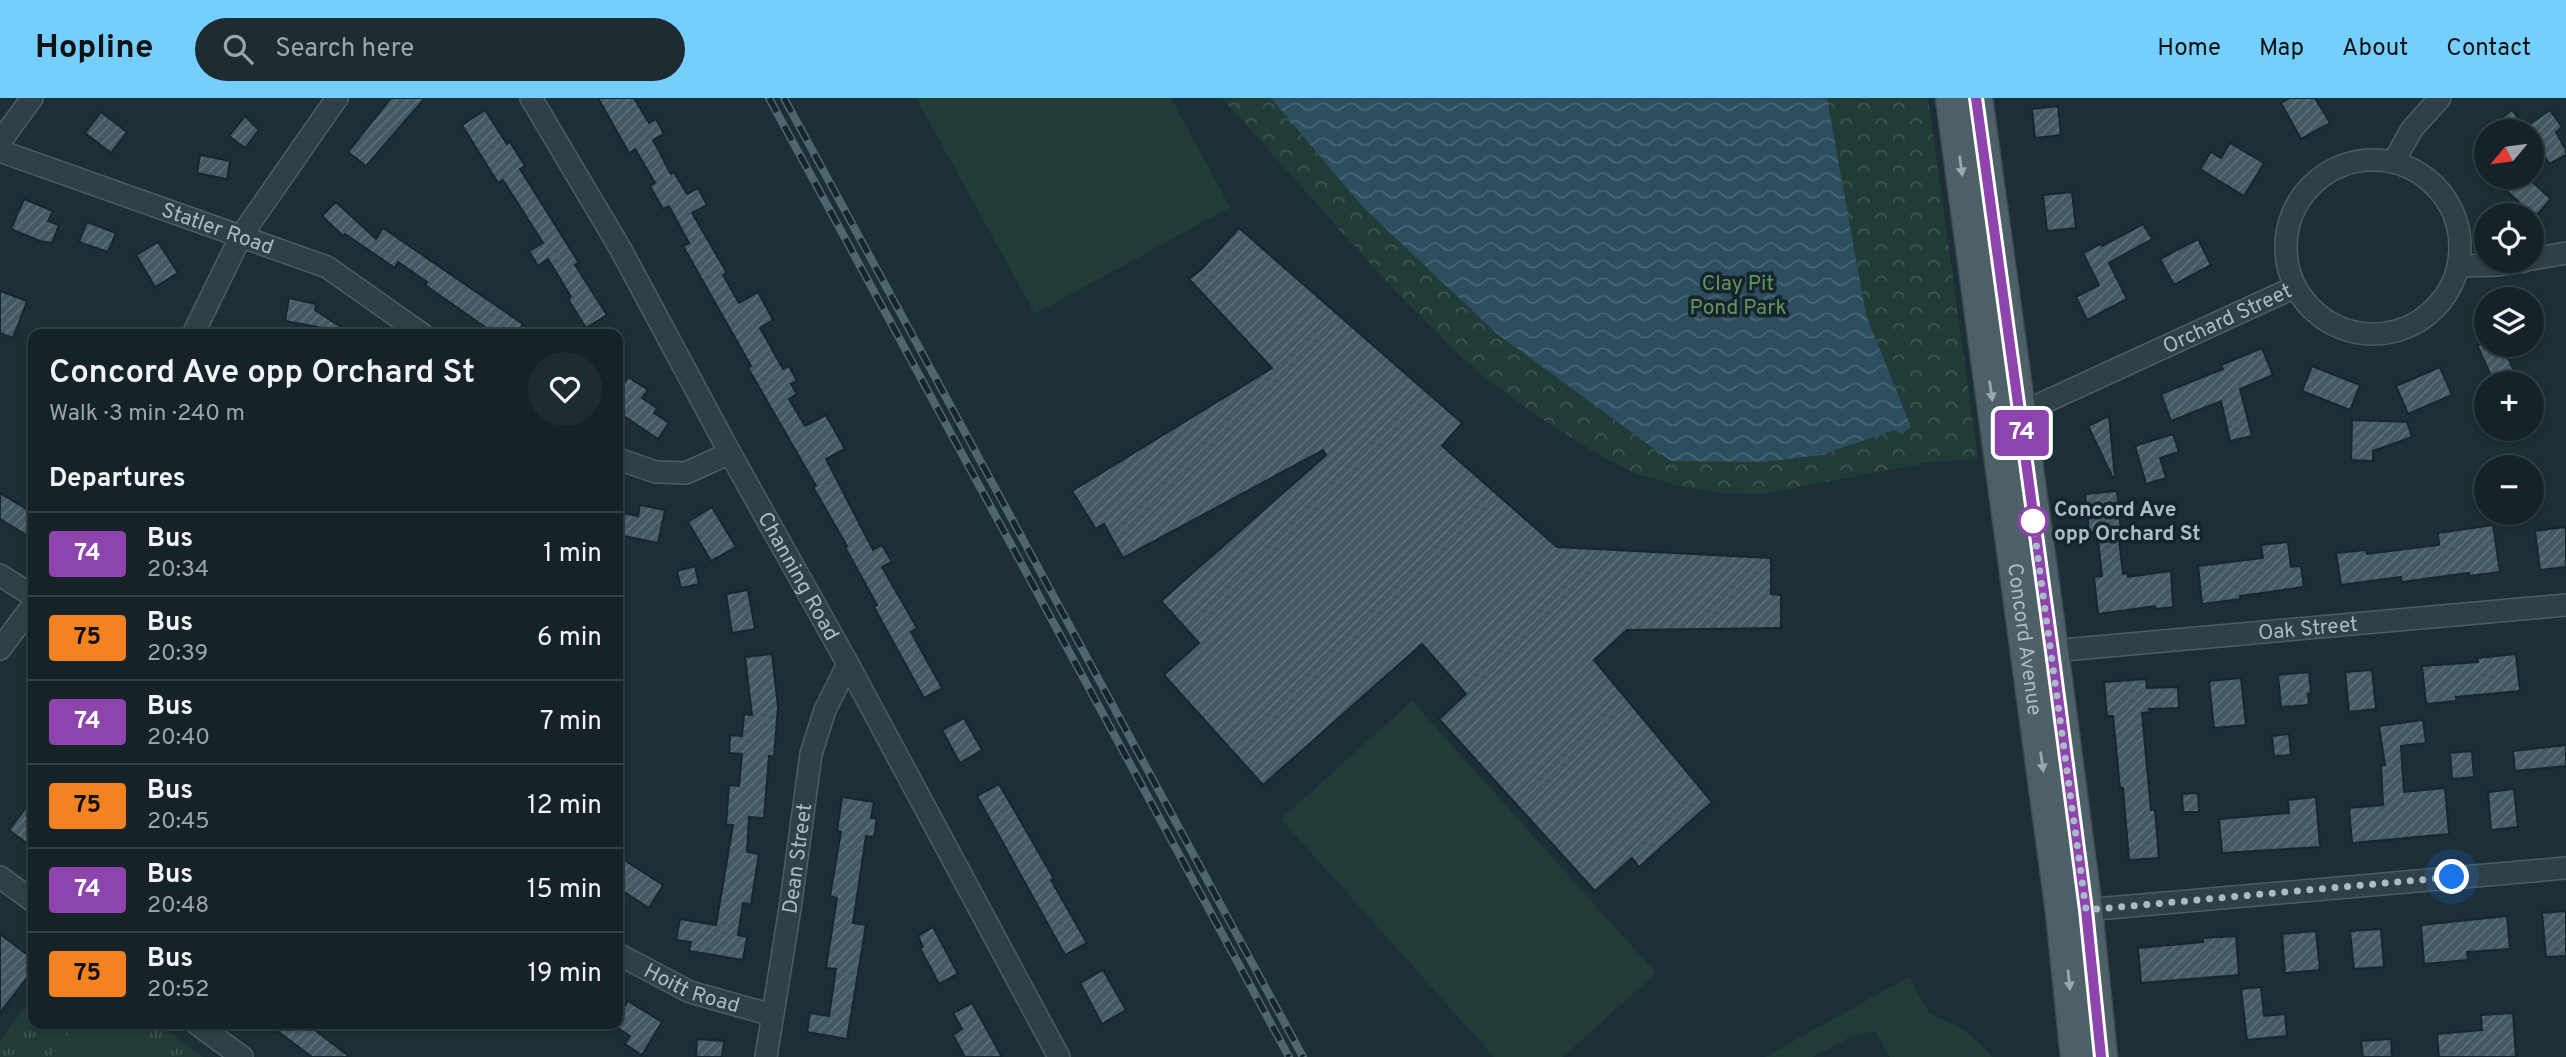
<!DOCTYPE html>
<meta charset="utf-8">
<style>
body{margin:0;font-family:Overpass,sans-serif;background:#1e2b30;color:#f1f3f6;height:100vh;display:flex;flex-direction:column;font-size:26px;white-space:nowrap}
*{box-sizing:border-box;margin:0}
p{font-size:23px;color:#9da4a8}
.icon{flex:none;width:38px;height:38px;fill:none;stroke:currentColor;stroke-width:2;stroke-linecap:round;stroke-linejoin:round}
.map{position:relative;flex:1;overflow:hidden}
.side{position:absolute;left:28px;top:231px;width:595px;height:700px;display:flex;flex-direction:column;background:#152328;border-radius:14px;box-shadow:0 2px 5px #0004,0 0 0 2px #344045}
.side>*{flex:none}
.badge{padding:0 14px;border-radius:5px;font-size:24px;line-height:46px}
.needle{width:46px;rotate:241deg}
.fabs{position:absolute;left:2474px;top:21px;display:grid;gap:14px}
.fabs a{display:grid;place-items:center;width:70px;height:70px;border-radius:50%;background:#152328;box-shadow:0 2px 5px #0004,0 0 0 2px #344045;font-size:35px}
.you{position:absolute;width:35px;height:35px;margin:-18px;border:5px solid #fff;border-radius:50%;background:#1a73e8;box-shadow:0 0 0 10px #1a73e833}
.map>.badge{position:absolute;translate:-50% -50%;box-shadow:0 0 0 4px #fff}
h2{padding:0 21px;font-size:26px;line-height:63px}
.round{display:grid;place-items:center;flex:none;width:74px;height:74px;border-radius:37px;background:#1e2b30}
.overview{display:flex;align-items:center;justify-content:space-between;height:119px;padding:0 21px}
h1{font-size:33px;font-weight:600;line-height:52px}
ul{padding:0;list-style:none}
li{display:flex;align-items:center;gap:21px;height:84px;padding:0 21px;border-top:2px solid #344045}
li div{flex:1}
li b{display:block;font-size:26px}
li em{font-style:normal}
li .badge{min-width:77px;font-weight:700;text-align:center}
header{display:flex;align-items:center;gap:42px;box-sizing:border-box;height:98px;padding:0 35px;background:#74cfff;color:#111}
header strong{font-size:33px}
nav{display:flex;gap:38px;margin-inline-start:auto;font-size:24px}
.search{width:490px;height:63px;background:#1e2b30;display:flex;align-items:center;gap:18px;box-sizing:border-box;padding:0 24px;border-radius:38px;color:#9da4a8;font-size:26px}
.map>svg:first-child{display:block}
.grass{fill:url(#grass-tufts)}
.park{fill:url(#park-crowns)}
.garden{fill:#213b36}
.water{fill:url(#water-waves)}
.building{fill:url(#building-hatch);stroke:#18262d;stroke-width:2}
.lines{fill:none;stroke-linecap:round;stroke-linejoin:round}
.minor-casing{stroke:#4d5d65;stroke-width:24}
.primary-casing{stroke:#3c4b53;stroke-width:35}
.minor{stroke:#304047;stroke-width:21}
.primary{stroke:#4d5f67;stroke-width:32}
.rail-casing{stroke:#51656f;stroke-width:8}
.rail{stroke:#16242b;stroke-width:5;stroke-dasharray:16;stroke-linecap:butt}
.oneway{fill:#97a9b2}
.line-casing{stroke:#fff;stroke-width:16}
.line{stroke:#8e44ad;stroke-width:10}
.walk{stroke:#a9bbc5;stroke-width:7;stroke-dasharray:0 12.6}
.stop-dot{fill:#fff;stroke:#8e44ad;stroke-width:3.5}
.labels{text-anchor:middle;stroke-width:7;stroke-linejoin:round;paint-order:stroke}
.street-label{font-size:21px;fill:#a9bbc5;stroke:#16242b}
.park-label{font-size:21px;fill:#629660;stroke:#16242b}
.stop-label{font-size:21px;font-weight:bold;fill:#a9bbc5;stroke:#16242b;text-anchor:start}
</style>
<header>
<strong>Hopline</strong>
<div class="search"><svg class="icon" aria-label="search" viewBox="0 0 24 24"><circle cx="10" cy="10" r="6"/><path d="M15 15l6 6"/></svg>Search here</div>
<nav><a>Home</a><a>Map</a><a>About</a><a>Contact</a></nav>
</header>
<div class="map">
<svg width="2566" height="959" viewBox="0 0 2566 959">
<defs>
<pattern id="grass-tufts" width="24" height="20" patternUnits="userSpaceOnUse" patternTransform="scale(1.75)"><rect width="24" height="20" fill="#213b36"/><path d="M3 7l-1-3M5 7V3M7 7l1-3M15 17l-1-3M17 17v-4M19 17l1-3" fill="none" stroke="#3e5552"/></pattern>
<pattern id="park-crowns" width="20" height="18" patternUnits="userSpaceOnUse" patternTransform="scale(1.75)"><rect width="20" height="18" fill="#213b36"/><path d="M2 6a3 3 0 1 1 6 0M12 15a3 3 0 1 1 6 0" fill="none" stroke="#3e5552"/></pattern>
<pattern id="water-waves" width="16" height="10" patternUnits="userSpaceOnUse" patternTransform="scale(1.75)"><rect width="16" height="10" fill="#2c4e5e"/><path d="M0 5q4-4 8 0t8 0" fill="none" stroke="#486674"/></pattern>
<pattern id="building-hatch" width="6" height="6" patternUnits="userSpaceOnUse" patternTransform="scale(1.75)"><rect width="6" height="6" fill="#445963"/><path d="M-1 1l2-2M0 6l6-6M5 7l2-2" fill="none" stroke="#5c6f78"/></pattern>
</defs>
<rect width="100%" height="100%" fill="#1c2f36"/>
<!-- grass -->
<polygon class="grass" points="33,898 33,926 158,926 203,959 0,959 0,943"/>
<!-- park -->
<polygon class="park" points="1222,0 1928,0 1978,361 1929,364 1763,396 1721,395 1676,387 1634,375 1594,354 1536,317 1483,278 1456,254 1384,181"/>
<!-- garden -->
<g class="garden">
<polygon points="916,0 1171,0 1230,109 1035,216"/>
<polygon points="1412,603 1656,875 1563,959 1494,959 1281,721"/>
<polygon points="1909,879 1929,915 1966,933 1993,959 1890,959 1875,933 1850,939 1813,959 1765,959"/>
<polygon points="76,926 111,926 155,959 51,959"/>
</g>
<!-- water -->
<polygon class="water" points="1271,0 1827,0 1866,217 1911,329 1902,336 1894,332 1821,357 1764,364 1671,363 1496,235 1362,108"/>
<!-- building -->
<g class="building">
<polygon points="391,0 425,0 366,68 348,54"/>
<polygon points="598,0 634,0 649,25 656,21 664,36 653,42 671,76 674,74 687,96 698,90 707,107 692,115 727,175 723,177 739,205 758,194 773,222 760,230 783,271 789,268 797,283 791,286 797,296 789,301 805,328 826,317 845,351 826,361 873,452 882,447 892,464 882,469 917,530 911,534 942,590 924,600 874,509 877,507 845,449 847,448 813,389 816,388 748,270 751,268 683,148 689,145 669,108 663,111 650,88 655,85 635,51 629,55"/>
<polygon points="2290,0 2315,0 2330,25 2301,41 2281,5"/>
<polygon points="2058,8 2061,37 2035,40 2032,11"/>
<polygon points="485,12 507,46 510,44 525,68 520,71 579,165 575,167 607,217 586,230 568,201 571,199 548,161 538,168 529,153 543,145 503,82 498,85 462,27"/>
<polygon points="2512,12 2528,33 2484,33"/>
<polygon points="2550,12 2562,29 2556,34 2566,52 2566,57 2549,66 2528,27"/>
<polygon points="101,14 127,34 111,55 85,35"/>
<polygon points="245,18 259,32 245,50 229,38"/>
<polygon points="2230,45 2264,65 2244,98 2200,71 2211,54 2221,60"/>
<polygon points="200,57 230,63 227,81 197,75"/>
<polygon points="2520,79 2527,79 2551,101 2535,119 2507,93"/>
<polygon points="2072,94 2076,130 2047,133 2043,97"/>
<polygon points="24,101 53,113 48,123 59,127 52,145 40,143 11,131"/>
<polygon points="336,104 376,141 383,130 523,226 516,236 495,236 425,187 427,184 398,164 395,170 345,136 343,138 322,118"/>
<polygon points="87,124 116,135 108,154 79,144"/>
<polygon points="2143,126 2152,141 2109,165 2127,201 2087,222 2076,199 2099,187 2083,155 2100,146 2102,148"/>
<polygon points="1239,130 1462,325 1442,348 1557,449 1771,460 1771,496 1781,497 1781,530 1627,532 1594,562 1712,704 1639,769 1632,760 1595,793 1439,621 1466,596 1422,546 1263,687 1164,577 1199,545 1161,503 1326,357 1323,352 1123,460 1104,426 1096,431 1072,393 1272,270 1189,181 1203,170"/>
<polygon points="2198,141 2211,167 2174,187 2160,161"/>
<polygon points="158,144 178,175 155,189 136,157"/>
<polygon points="0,193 27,203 13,240 0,235"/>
<polygon points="289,200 316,206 315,212 350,235 285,223"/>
<polygon points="2477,247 2502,247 2514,273 2493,282"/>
<polygon points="2262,250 2273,277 2240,291 2252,338 2230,343 2221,303 2171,323 2161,296 2223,271 2221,267"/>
<polygon points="2312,268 2360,287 2350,312 2302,293"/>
<polygon points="2440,269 2452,297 2408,316 2396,288"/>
<polygon points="628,279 648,292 642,300 657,310 654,315 669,325 658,341 618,314 618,295"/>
<polygon points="2109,318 2115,379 2113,380 2088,328"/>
<polygon points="2352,322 2407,324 2412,339 2373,353 2373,363 2351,362"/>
<polygon points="2173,336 2179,354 2160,360 2166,380 2146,386 2135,348"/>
<polygon points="2117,393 2121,432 2118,432 2123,476 2127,475 2128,479 2171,473 2173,509 2156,511 2155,508 2098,516 2094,479 2102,478 2097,434 2089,435 2085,396"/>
<polygon points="0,395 33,415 33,441 0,421"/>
<polygon points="640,407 665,412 658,445 619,437 623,415 638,418"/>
<polygon points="712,409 736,449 711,463 688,424"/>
<polygon points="2493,427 2500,474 2469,478 2469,475 2401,484 2401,479 2341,487 2336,455 2366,452 2367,456 2439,447 2438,435"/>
<polygon points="2566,429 2566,469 2540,472 2535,433"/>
<polygon points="2288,444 2291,469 2301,468 2304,489 2240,498 2241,501 2202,506 2198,468 2263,460 2261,447"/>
<polygon points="695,468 699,486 681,490 677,473"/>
<polygon points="748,492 755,531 732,535 726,496"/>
<polygon points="772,556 778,609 774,658 769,658 764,720 749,719 747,754 759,756 751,806 743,805 738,837 747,839 743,862 689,853 691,844 676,842 680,821 716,827 733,727 726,727 729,687 739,688 742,656 729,655 730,637 742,638 744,616 752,617 745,559"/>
<polygon points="2516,556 2520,593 2456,599 2456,603 2426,606 2422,568 2478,564 2477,560"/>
<polygon points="2372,572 2376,611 2349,614 2345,574"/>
<polygon points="2309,574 2311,596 2308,596 2309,607 2281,609 2278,577"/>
<polygon points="2241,580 2246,627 2214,630 2209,583"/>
<polygon points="2146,581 2147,590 2178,589 2179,610 2149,611 2150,614 2142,615 2151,712 2155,712 2159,760 2129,762 2123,690 2120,690 2113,618 2107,618 2104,584"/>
<polygon points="964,620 982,652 960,665 942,632"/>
<polygon points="2423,622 2426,645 2401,648 2404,694 2445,690 2449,736 2352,745 2349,710 2383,707 2381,667 2385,667 2379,628"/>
<polygon points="2289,636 2291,657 2274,658 2272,638"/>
<polygon points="2566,647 2566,668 2515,673 2513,653"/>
<polygon points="2472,653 2474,679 2452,681 2450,655"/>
<polygon points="999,686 1054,781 1051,782 1087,845 1065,857 977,698"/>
<polygon points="2514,691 2518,729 2491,732 2488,694"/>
<polygon points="2198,695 2199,714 2183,714 2182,696"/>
<polygon points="842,699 874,704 871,720 877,721 874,739 866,738 853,825 866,827 847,941 807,934 810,915 829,918 836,871 826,870 837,800 830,798 841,734 837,733"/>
<polygon points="2316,699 2320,749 2222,755 2219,721 2289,715 2288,702"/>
<polygon points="33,700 33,750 9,732"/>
<polygon points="618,758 663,787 649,810 618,790"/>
<polygon points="2566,813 2566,858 2546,859 2542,815"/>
<polygon points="2507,818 2510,851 2467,854 2468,862 2424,866 2421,827"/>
<polygon points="933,829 958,876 939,886 920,850 923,849 918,838"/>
<polygon points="2381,831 2384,869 2354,871 2350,833"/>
<polygon points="2316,833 2320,872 2285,875 2282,836"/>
<polygon points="0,836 33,861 33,872 0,915"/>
<polygon points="2236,838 2239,877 2141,885 2138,850 2203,844 2203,840"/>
<polygon points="1103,872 1126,912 1102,926 1080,885"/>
<polygon points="2261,889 2264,918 2285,916 2287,938 2247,942 2241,891"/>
<polygon points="628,903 662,924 642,957 625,946 630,938 613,927 618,926 618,919"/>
<polygon points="972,905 1002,959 965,959 953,937 962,931 953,915"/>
<polygon points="2513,915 2516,959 2439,959 2437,936 2482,932 2481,917"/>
<polygon points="268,926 307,926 350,959 312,959"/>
<polygon points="697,941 724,943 722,959 696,959"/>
<polygon points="2391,941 2392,959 2363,959 2361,943"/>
</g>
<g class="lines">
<defs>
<g id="minor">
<path id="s1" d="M531,0L620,150L730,355L848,566L1059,959"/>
<polyline points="0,44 32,0"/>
<path id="s2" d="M0,53L327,169L422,236"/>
<circle cx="2373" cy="149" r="87"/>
<polyline points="2394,63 2412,31 2440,0"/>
<polyline points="2532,161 2566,155"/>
<polyline points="2459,168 2496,167 2524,163"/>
<polyline points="193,236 241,138 337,0"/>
<path id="s3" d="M2019,316L2295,189"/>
<polyline points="618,361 656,374 686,375 730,355"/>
<polyline points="0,477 33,498"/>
<polyline points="0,551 33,507"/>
<path id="s4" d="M2052,553L2566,507"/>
<polyline points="0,779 33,803"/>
<polyline points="2073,813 2566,770"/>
<path id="s5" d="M618,856L690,894L772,917"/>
<polyline points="197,926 242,959"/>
<path id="s6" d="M766,959L791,804L811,656L825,612L848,566"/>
</g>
<g id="primary">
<path id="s7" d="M1952,0L2062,814L2077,959"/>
<polyline points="1976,0 2052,553 2086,812 2101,959"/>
</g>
</defs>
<!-- minor casing -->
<use href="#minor" class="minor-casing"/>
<!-- primary casing -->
<use href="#primary" class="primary-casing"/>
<!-- minor -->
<use href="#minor" class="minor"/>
<!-- primary -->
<use href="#primary" class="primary"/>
<defs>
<g id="rail">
<polyline points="769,0 1289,959"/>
<polyline points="784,0 1303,959"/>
</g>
</defs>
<!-- rail casing -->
<use href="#rail" class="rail-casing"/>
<!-- rail -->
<use href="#rail" class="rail"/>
</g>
<!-- one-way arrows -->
<defs><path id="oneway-solid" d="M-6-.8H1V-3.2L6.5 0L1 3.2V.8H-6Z" transform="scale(1.75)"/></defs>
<g class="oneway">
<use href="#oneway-solid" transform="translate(1961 68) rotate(82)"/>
<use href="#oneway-solid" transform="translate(1991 293) rotate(82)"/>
<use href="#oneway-solid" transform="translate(2042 664) rotate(82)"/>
<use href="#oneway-solid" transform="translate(2069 882) rotate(84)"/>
</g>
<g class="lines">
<defs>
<polyline id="line" points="1976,0 2052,553 2086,812 2101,959"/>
</defs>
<!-- line casing -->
<use href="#line" class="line-casing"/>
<!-- line -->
<use href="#line" class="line"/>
<!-- walk -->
<polyline class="walk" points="2033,423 2086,812 2452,779"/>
</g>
<!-- markers -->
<circle class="stop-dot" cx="2033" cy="423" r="14"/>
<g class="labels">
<!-- street labels -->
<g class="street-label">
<text dy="7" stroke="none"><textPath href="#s2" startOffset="231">Statler Road</textPath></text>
<text dy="7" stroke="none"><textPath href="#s3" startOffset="229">Orchard Street</textPath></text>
<text dy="7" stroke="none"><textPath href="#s1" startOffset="548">Channing Road</textPath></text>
<text dy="7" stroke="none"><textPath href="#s4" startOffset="257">Oak Street</textPath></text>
<text dy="7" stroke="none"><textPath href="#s7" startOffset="546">Concord Avenue</textPath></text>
<text dy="7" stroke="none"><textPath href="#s6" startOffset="201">Dean Street</textPath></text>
<text dy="7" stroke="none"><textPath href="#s5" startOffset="82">Hoitt Road</textPath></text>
</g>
<!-- park labels -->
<g class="park-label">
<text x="1738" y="192">Clay Pit<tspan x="1738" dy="24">Pond Park</tspan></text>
</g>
<!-- stop labels -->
<g class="stop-label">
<text x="2054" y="418">Concord Ave<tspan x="2054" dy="24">opp Orchard St</tspan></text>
</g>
</g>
</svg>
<div class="fabs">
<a><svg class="needle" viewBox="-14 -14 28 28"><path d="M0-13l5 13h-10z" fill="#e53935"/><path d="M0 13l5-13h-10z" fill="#9da4a8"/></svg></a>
<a><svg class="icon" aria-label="locate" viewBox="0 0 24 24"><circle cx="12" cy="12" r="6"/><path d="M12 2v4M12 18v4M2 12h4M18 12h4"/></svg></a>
<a><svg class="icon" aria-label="layers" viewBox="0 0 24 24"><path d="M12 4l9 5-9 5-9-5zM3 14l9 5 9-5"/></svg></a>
<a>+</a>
<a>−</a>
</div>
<div class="you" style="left:2452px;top:779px"></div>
<b class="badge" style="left:2022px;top:335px;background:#8e44ad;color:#fff">74</b>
<section class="side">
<div class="overview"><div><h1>Concord Ave opp Orchard St</h1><p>Walk · 3 min · 240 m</p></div><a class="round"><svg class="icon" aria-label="heart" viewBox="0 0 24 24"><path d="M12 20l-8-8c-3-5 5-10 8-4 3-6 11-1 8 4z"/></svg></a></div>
<h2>Departures</h2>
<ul>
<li><span class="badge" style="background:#8e44ad;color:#fff">74</span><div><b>Bus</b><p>20:34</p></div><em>1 min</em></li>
<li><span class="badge" style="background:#f58220;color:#111">75</span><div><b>Bus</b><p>20:39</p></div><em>6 min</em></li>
<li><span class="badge" style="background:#8e44ad;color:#fff">74</span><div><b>Bus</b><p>20:40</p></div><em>7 min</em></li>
<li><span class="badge" style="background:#f58220;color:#111">75</span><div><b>Bus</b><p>20:45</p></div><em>12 min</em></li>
<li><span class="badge" style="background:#8e44ad;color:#fff">74</span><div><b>Bus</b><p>20:48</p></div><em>15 min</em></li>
<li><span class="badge" style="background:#f58220;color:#111">75</span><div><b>Bus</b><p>20:52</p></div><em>19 min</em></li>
</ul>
</section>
</div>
